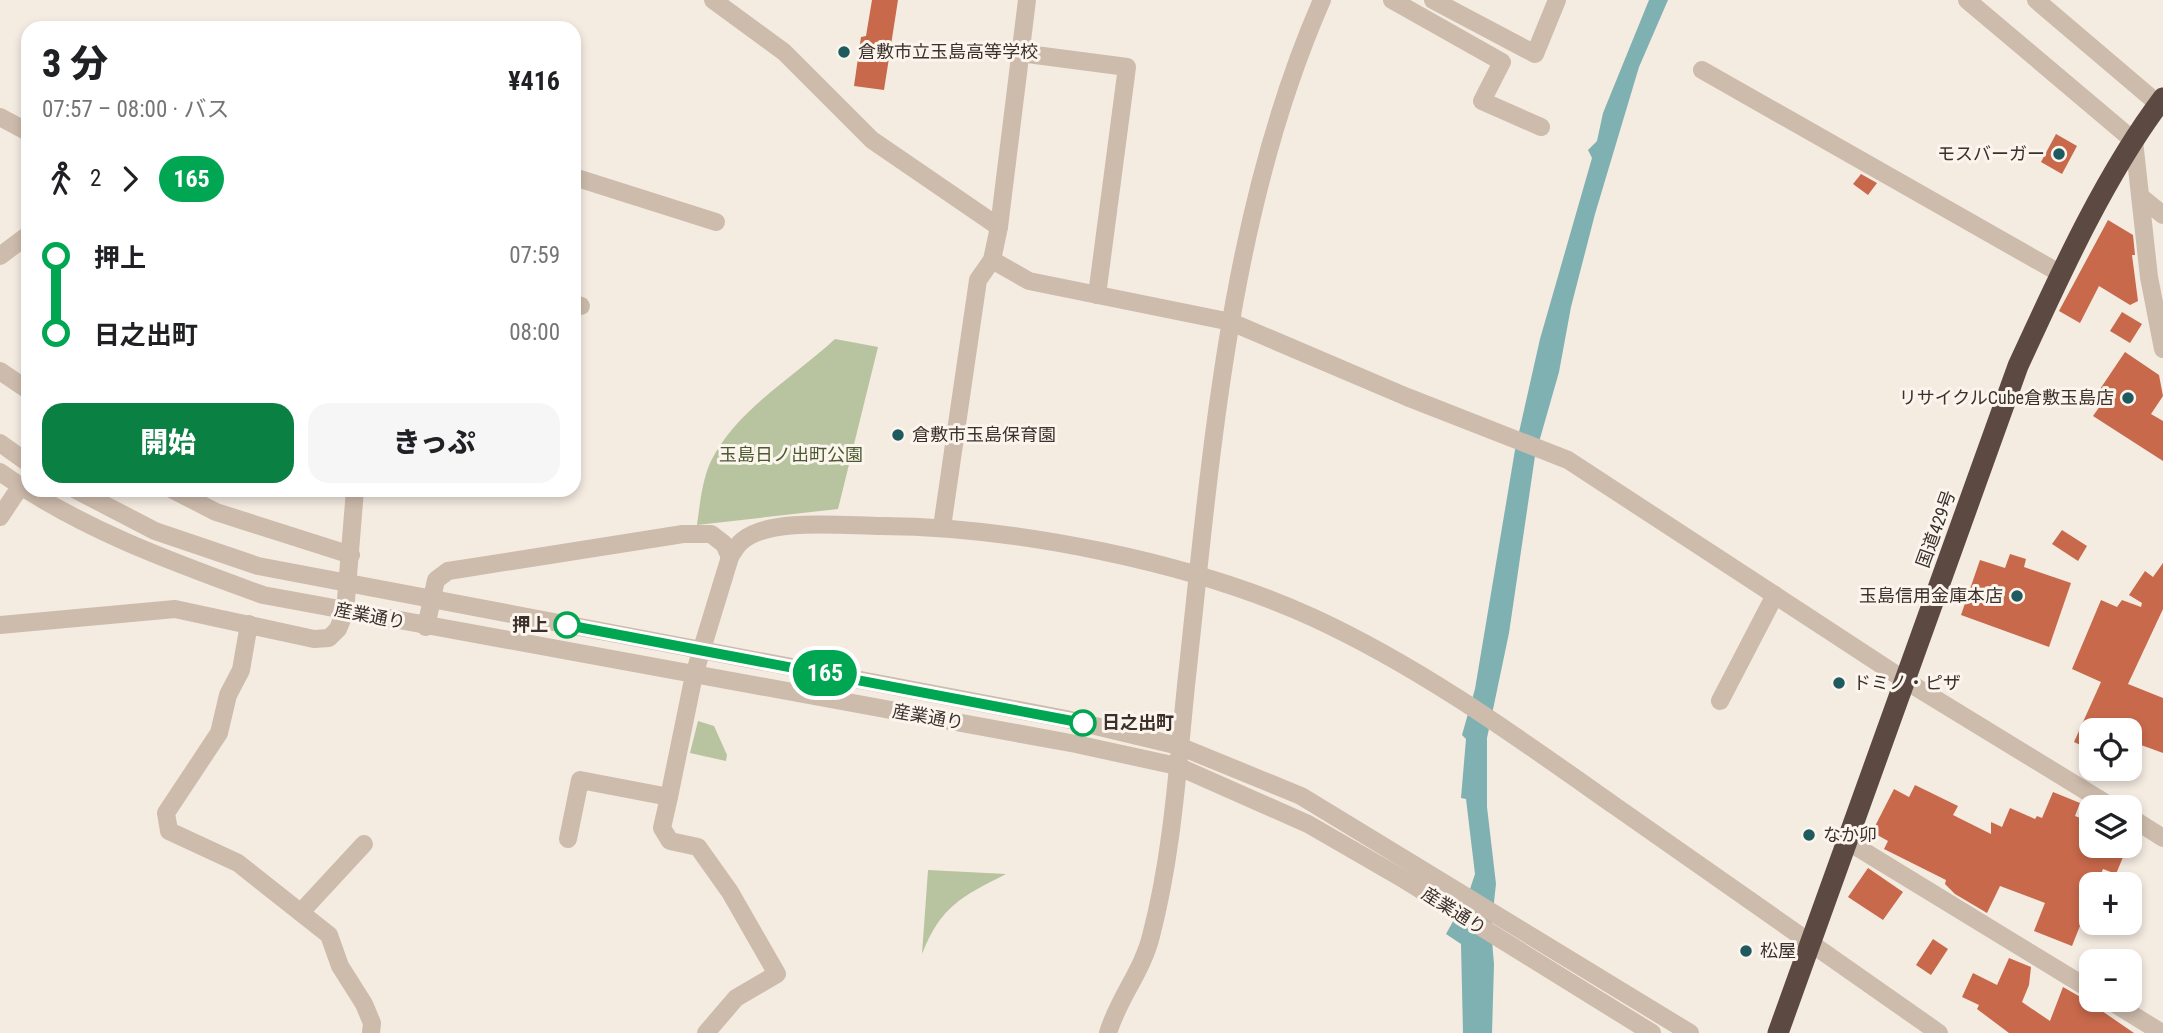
<!DOCTYPE html>
<html lang="ja">
<meta charset="utf-8">
<style>
body{margin:0;font-family:"Roboto Condensed","Noto Sans JP",sans-serif;background:#f6f6f6;color:#202124;height:100vh;display:flex;flex-direction:column;font-size:26px;white-space:nowrap}
*{box-sizing:border-box;margin:0}
p{font-size:23px;color:#757577}
.icon{flex:none;width:38px;height:38px;fill:none;stroke:currentColor;stroke-width:2;stroke-linecap:round;stroke-linejoin:round}
.map{position:relative;flex:1;overflow:hidden}
.sheet{position:absolute;left:21px;top:21px;width:560px;height:476px;display:flex;flex-direction:column;background:#fff;border-radius:21px;box-shadow:0 4px 10px #0003}
.sheet>*{flex:none}
.badge{padding:0 14px;border-radius:23px;font-size:24px;line-height:46px}
.tools{position:absolute;left:2079px;top:718px;display:grid;gap:14px}
.tools a{display:grid;place-items:center;width:63px;height:63px;border-radius:14px;background:#fff;box-shadow:0 4px 10px #0003;font-size:35px}
.map>.badge{position:absolute;translate:-50% -50%;box-shadow:0 0 0 4px #fff}
.legs{display:flex;align-items:center;gap:10px;height:77px;padding:0 21px;font-size:23px}
.legs p{margin-inline-start:auto}
.overview{display:flex;align-items:center;justify-content:space-between;height:119px;padding:0 21px}
h1{font-size:38px;font-weight:800;line-height:52px}
.primary-button{display:flex;gap:14px;margin-top:auto;padding:14px 21px}
.primary-button a{flex:1;height:80px;border-radius:21px;background:#0b8043;color:#fff;font-size:28px;font-weight:800;line-height:80px;text-align:center}
.primary-button a+a{background:#f6f6f6;color:#202124}
ul{padding:0 21px;list-style:none}
li{display:flex;align-items:center;gap:24px;height:77px;font-size:26px}
li i{display:grid;place-items:center;width:10px;height:100%;margin:0 9px;background:currentColor}
li i::after{content:'';width:18px;height:18px;margin:-9px;border:5px solid;border-radius:50%;background:#fff}
li p{margin-inline-start:auto}
li:first-child i{background:linear-gradient(#0000 50%,currentColor 0)}
li:last-child i{background:linear-gradient(currentColor 50%,#0000 0)}
.map>svg:first-child{display:block}
.green{fill:#b8c4a0}
.water{fill:#7fb0b2}
.building{fill:#c8694b}
.lines{fill:none;stroke-linecap:round;stroke-linejoin:round}
.minor{stroke:#cdbbac;stroke-width:18}
.highway{stroke:#5c4a42;stroke-width:21}
.line-1-casing{stroke:#fff;stroke-width:16}
.line-1{stroke:#00a651;stroke-width:10}
.poi-dot{fill:#1f5a5e;stroke:#fbf5ee;stroke-width:2.5}
.stop-1-dot{fill:#fff;stroke:#00a651;stroke-width:3.5}
.labels{text-anchor:middle;stroke-width:6;stroke-linejoin:round;paint-order:stroke}
.poi-label{font-size:18px;fill:#3b302b;stroke:#fbf5ee;text-anchor:start}
.park-label{font-size:18px;fill:#4a5a2e;stroke:#fbf5ee}
.street-label{font-size:18px;fill:#3b302b;stroke:#fbf5ee}
.stop-label{font-size:18px;font-weight:bold;fill:#3b302b;stroke:#fbf5ee;text-anchor:end}
</style>
<div class="map">
<svg width="2163" height="1033" viewBox="0 0 2163 1033">
<rect width="100%" height="100%" fill="#f4ebe1"/>
<!-- green -->
<g class="green">
<path d="M835,339L878,347L838,509L697,525C700,504 702,480 711,461C737,409 793,378 835,339Z"/>
<polygon points="698,721 714,726 727,755 726,761 690,753"/>
<path d="M928,870L1006,874C961,897 941,906 922,954Z"/>
</g>
<!-- water -->
<polygon class="water" points="1649,0 1668,0 1639,67 1595,214 1571,307 1559,372 1535,456 1509,633 1487,738 1487,807 1496,884 1491,929 1494,964 1492,1033 1463,1033 1461,944 1446,934 1456,916 1462,913 1475,874 1466,799 1461,798 1466,739 1462,735 1475,689 1515,450 1540,339 1592,158 1588,150 1597,141 1603,113"/>
<!-- building -->
<g class="building">
<polygon points="872,0 898,0 884,90 854,86 861,37 866,36"/>
<polygon points="2056,134 2077,146 2062,174 2041,162"/>
<polygon points="1861,174 1877,183 1868,195 1853,184"/>
<polygon points="2108,220 2133,235 2135,255 2132,255 2138,301 2130,305 2099,286 2080,323 2059,311"/>
<polygon points="2122,312 2142,324 2130,343 2110,331"/>
<polygon points="2125,352 2159,375 2163,396 2151,414 2163,421 2163,461 2093,416 2100,406 2092,401"/>
<polygon points="2062,530 2087,546 2078,561 2052,544"/>
<polygon points="2010,554 2026,559 2024,567 2071,583 2049,647 1961,615 1980,560 2005,568"/>
<polygon points="2163,563 2163,609 2128,684 2163,698 2163,753 2130,741 2130,730 2091,730 2091,750 2074,742 2101,682 2072,669 2101,600 2117,607 2122,600 2141,607 2142,603 2129,595 2145,571 2153,577"/>
<polygon points="1915,785 1958,806 1953,815 1991,834 1991,822 2002,827 2010,808 2035,819 2037,816 2042,818 2053,792 2080,803 2075,816 2091,822 2091,845 2128,845 2116,874 2103,869 2097,884 2091,884 2091,898 2072,946 2034,931 2045,903 2000,886 1987,913 1955,894 1945,884 1946,880 1884,849 1888,841 1872,832 1894,789 1909,797"/>
<polygon points="1868,868 1903,892 1883,920 1848,897"/>
<polygon points="1933,939 1948,949 1931,975 1916,965"/>
<polygon points="2009,958 2031,967 2029,985 2022,1002 2050,1021 2063,987 2084,999 2082,1006 2102,1011 2134,1033 2009,1033 1977,1009 1979,1005 1962,997 1973,973 1997,985"/>
</g>
<g class="lines">
<!-- minor -->
<g class="minor">
<polyline points="713,0 784,52 872,140 999,227 992,260 978,280 942,527"/>
<polyline points="1392,0 1502,62 1482,101 1541,127"/>
<polyline points="1433,0 1535,54 1557,0"/>
<polyline points="1967,0 2134,141 2149,277 2163,349"/>
<polyline points="2036,0 2163,108"/>
<polyline points="1020,53 1127,67 1097,295"/>
<polyline points="1702,70 2061,274"/>
<polyline points="0,117 28,132"/>
<polyline points="574,177 716,222"/>
<polyline points="2141,197 2163,215"/>
<polyline points="999,227 1027,0"/>
<polyline points="0,256 28,235"/>
<polyline points="992,260 1029,281 1231,322 1407,397 1568,460 1906,681 2112,807"/>
<polyline points="574,304 581,306"/>
<polyline points="0,371 28,390"/>
<polyline points="0,443 28,463"/>
<path d="M0,472C80,529 172,562 263,595L1076,744L1177,766L1308,824L1405,880L1652,1033"/>
<polyline points="76,490 155,531 258,566 1066,719 1179,746 1301,796 1690,1033"/>
<polyline points="173,490 216,512 351,555"/>
<polyline points="0,517 20,487"/>
<polyline points="249,624 241,670 228,695 219,733 166,813 169,831 238,863 329,935 340,966 364,1004 372,1023 371,1033"/>
<polyline points="0,625 175,609 314,639 329,638 338,629 345,612 355,490"/>
<polyline points="426,627 436,580 448,571 683,534 711,534 724,544 730,557"/>
<polyline points="1720,701 1775,595"/>
<polyline points="669,797 662,828 670,841 698,847 730,892 777,974 736,998 706,1033"/>
<polyline points="2130,817 2163,838"/>
<path d="M568,839L580,780L669,797L694,675L730,557C733,552 737,545 742,541C769,517 847,526 882,526C1016,527 1192,562 1314,618C1422,668 1517,737 1615,806C1723,881 1831,957 1939,1033"/>
<polyline points="1847,841 2091,990"/>
<polyline points="301,912 364,844"/>
<polyline points="2107,999 2162,1033"/>
<path d="M1108,1033C1118,999 1142,972 1151,936C1174,848 1178,757 1188,667C1212,444 1231,207 1322,0"/>
</g>
<!-- highway -->
<path class="highway" d="M1778,1033L2018,366C2059,277 2104,176 2163,98"/>
</g>
<g class="lines">
<defs>
<polyline id="line-1" points="567,625 1083,723"/>
</defs>
<!-- line-1 casing -->
<use href="#line-1" class="line-1-casing"/>
<!-- line-1 -->
<use href="#line-1" class="line-1"/>
</g>
<!-- markers -->
<g class="poi-dot">
<circle cx="844" cy="52" r="7"/>
<circle cx="2059" cy="154" r="7"/>
<circle cx="2128" cy="398" r="7"/>
<circle cx="898" cy="435" r="7"/>
<circle cx="2017" cy="596" r="7"/>
<circle cx="1839" cy="683" r="7"/>
<circle cx="1809" cy="835" r="7"/>
<circle cx="1746" cy="951" r="7"/>
</g>
<g class="stop-1-dot">
<circle cx="567" cy="625" r="12"/>
<circle cx="1083" cy="723" r="12"/>
</g>
<g class="labels">
<!-- poi labels -->
<g class="poi-label">
<text x="858" y="58">倉敷市立玉島高等学校</text>
<text x="2045" y="160" text-anchor="end">モスバーガー</text>
<text x="2114" y="404" text-anchor="end">リサイクルCube倉敷玉島店</text>
<text x="912" y="441">倉敷市玉島保育園</text>
<text x="2003" y="602" text-anchor="end">玉島信用金庫本店</text>
<text x="1853" y="689">ドミノ・ピザ</text>
<text x="1823" y="841">なか卯</text>
<text x="1760" y="957">松屋</text>
</g>
<!-- park labels -->
<g class="park-label">
<text x="791" y="461">玉島日ノ出町公園</text>
</g>
<!-- street labels -->
<g class="street-label">
<text transform="translate(1936 529) rotate(-70)" y="6">国道429号</text>
<text transform="translate(370 616) rotate(11)" y="6">産業通り</text>
<text transform="translate(928 717) rotate(10)" y="6">産業通り</text>
<text transform="translate(1454 911) rotate(32)" y="6">産業通り</text>
</g>
<!-- stop labels -->
<g class="stop-label">
<text x="548" y="631">押上</text>
<text x="1102" y="729" text-anchor="start">日之出町</text>
</g>
</g>
</svg>
<div class="tools">
<a><svg class="icon" aria-label="locate" viewBox="0 0 24 24"><circle cx="12" cy="12" r="6"/><path d="M12 2v4M12 18v4M2 12h4M18 12h4"/></svg></a>
<a><svg class="icon" aria-label="layers" viewBox="0 0 24 24"><path d="M12 4l9 5-9 5-9-5zM3 14l9 5 9-5"/></svg></a>
<a>+</a>
<a>−</a>
</div>
<b class="badge" style="left:825px;top:673px;background:#00a651;color:#fff">165</b>
<section class="sheet">
<div class="overview"><div><h1>3 分</h1><p>07:57 – 08:00 · バス</p></div><b>¥416</b></div>
<div class="legs"><svg class="icon" aria-label="walk" viewBox="0 0 24 24"><circle cx="13" cy="4" r="2"/><path d="M13 8l-2 6 4 7M11 14l-3 7M7 12l3-4h3l4 4"/></svg>2<svg class="icon" aria-label="forward" viewBox="0 0 24 24"><path d="M9 5l7 7-7 7"/></svg><b class="badge" style="background:#00a651;color:#fff">165</b></div>
<ul>
<li><i style="color:#00a651"></i><b>押上</b><p>07:59</p></li>
<li><i style="color:#00a651"></i><b>日之出町</b><p>08:00</p></li>
</ul>
<div class="primary-button"><a>開始</a><a>きっぷ</a></div>
</section>
</div>
